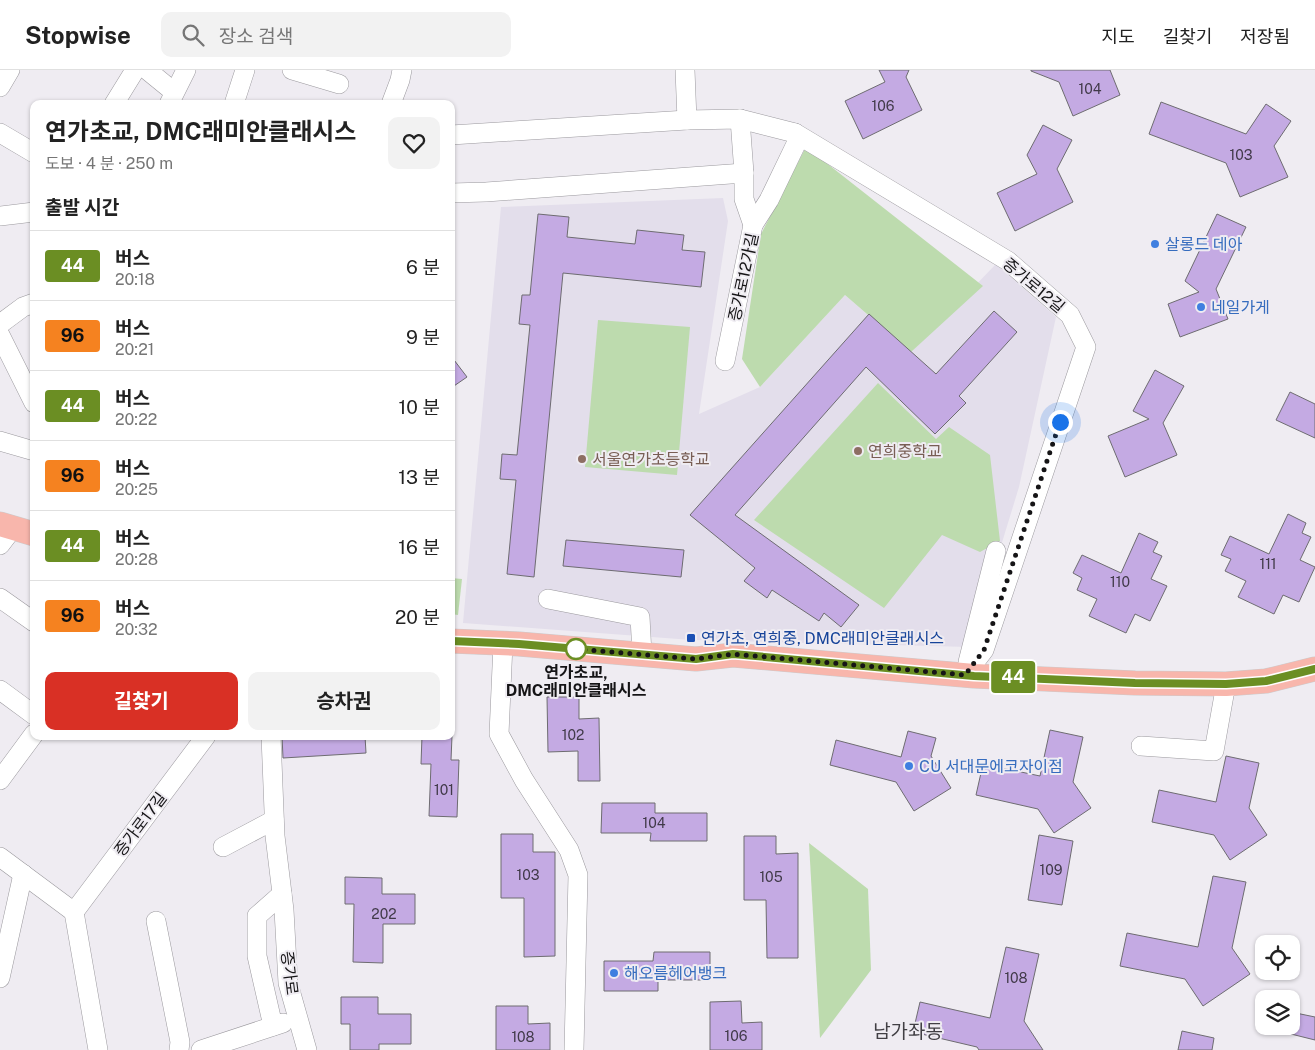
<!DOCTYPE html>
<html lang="ko">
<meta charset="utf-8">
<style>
body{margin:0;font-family:"Public Sans","Noto Sans KR",sans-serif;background:#f2f2f2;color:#222;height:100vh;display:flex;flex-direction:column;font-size:19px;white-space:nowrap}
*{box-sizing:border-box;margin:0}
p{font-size:16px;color:#767676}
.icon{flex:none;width:28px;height:28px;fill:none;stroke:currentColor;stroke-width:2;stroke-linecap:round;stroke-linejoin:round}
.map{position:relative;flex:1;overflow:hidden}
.sheet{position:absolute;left:30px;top:30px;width:425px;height:640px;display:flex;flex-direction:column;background:#fff;border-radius:10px;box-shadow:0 1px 4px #0004}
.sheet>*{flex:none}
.badge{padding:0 10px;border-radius:4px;font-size:18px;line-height:32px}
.tools{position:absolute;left:1255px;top:865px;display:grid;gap:10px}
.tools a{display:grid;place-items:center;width:45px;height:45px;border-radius:10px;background:#fff;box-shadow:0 1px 4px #0004;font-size:25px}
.you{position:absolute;width:25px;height:25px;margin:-12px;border:4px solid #fff;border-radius:50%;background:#1a73e8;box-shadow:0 0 0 8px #1a73e833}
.map>.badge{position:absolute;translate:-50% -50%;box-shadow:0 0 0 2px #fff}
h2{padding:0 15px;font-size:19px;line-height:45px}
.round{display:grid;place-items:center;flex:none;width:52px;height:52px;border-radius:10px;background:#f2f2f2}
.summary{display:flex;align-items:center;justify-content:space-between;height:85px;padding:0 15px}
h1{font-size:24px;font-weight:700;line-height:38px}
.cta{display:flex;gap:10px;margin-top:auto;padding:10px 15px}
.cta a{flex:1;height:58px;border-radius:10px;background:#d93025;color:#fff;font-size:20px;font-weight:700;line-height:58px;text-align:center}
.cta a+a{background:#f2f2f2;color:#222}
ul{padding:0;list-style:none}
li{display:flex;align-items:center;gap:15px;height:70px;padding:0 15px;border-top:1px solid #e0e0e0}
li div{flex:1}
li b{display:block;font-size:19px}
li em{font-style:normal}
li .badge{min-width:55px;font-weight:700;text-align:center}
header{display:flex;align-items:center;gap:30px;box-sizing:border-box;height:70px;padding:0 25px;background:#fff;border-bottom:1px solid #e0e0e0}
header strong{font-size:24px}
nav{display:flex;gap:28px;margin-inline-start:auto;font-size:18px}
.search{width:350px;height:45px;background:#f2f2f2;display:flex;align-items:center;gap:12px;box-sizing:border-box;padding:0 18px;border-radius:10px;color:#767676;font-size:19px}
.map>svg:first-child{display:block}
.built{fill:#e3deeb}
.green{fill:#bddbae}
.building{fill:#c4aae3;stroke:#6e6c71}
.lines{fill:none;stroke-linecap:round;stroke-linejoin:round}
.minor-casing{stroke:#9b999e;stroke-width:20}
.major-casing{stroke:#cccbcc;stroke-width:25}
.minor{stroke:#fff;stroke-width:19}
.major{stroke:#f8b6ac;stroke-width:24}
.line-casing{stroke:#fff;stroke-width:11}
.line{stroke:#6b8e23;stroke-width:8}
.walk{stroke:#151416;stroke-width:5;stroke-dasharray:0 9}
.shop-dot{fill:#3f7fe0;stroke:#efecf2;stroke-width:2}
.education-dot{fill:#8d6e63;stroke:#efecf2;stroke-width:2}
.transit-dot{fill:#1a4fb4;stroke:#efecf2;stroke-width:2}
.stop-dot{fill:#fff;stroke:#6b8e23;stroke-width:2.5}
.labels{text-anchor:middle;stroke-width:4;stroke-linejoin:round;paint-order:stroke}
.number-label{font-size:14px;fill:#413a49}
.shop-label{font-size:16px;fill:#366cbe;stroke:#efecf2;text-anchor:start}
.street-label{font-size:16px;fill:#151416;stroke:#efecf2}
.education-label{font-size:16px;fill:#785e54;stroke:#efecf2;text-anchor:start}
.transit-label{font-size:16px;fill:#164399;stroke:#efecf2;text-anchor:start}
.stop-label{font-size:16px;font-weight:bold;fill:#151416;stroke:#efecf2}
.quarter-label{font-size:19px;fill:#413f44;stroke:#efecf2}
</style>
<header>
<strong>Stopwise</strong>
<div class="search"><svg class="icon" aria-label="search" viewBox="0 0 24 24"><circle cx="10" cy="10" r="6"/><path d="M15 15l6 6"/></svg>장소 검색</div>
<nav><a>지도</a><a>길찾기</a><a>저장됨</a></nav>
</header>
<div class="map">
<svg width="1315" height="980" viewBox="0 0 1315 980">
<rect width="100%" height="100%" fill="#efecf2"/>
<!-- built -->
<polygon class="built" points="723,128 728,151 699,344 760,317 845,225 911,282 996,194 1056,247 1019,417 970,577 692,570 463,553 501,137"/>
<!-- green -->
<g class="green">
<polygon points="806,77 983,216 911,282 845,225 760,317 742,289 761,164"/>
<polygon points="598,250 690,257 677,405 585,397"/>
<polygon points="878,313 936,369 949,357 990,385 1000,471 980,482 942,465 884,538 754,450"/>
<polygon points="451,508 462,509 458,545 451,544"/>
<polygon points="809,773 868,819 871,900 820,968"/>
</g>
<!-- building -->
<g class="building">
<polygon points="879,0 909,0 906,7 922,40 863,69 845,31 885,12"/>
<polygon points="1031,0 1110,0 1120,25 1073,46 1059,12 1031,1"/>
<polygon points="1161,32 1246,64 1266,34 1291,51 1274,76 1288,107 1240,127 1226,93 1149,64"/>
<polygon points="1043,55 1072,70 1057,99 1073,132 1015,161 997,123 1037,104 1027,85"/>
<polygon points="538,144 569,147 567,167 635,174 637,160 684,165 682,180 705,182 701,217 563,203 534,507 507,504 516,410 500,409 502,384 517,385 530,255 519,254 522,225 530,225"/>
<polygon points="1217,144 1246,157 1216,219 1228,249 1180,267 1168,234 1199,222 1185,211"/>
<polygon points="994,241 1017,262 959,326 966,333 935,364 866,297 735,445 859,535 841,557 824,543 819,551 772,520 767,528 744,511 755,498 690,445 869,244 936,304"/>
<polygon points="451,286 467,307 451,318"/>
<polygon points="1155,300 1184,316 1163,353 1177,385 1125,407 1108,366 1149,349 1133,341"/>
<polygon points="1290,322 1315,334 1315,368 1276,350"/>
<polygon points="1288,444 1306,453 1302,463 1311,467 1300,490 1315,497 1299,532 1283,525 1274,544 1238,527 1246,511 1225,501 1231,489 1221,485 1230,466 1269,484"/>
<polygon points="1139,463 1158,472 1153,482 1162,486 1151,509 1167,516 1150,551 1135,544 1126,563 1089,546 1097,529 1077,520 1082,508 1073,503 1082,485 1121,503"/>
<polygon points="566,470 684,480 681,507 563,496"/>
<polygon points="547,627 579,627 579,649 599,648 600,711 578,711 578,681 548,682"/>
<polygon points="1050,660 1083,667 1073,712 1091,738 1054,763 1038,739 976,725 983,694 1040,706"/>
<polygon points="908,661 936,668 931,686 951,718 914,741 896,712 830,695 836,670 901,687"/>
<polygon points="282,666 365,666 366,683 283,688"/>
<polygon points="422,666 452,666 451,690 459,690 457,747 429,746 431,694 421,694"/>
<polygon points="1226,686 1259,693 1249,738 1267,765 1230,790 1214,765 1152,752 1159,720 1216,732"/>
<polygon points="602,733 655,733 655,743 707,743 707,771 650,771 651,763 601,763"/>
<polygon points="501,764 533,764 533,782 555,782 555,886 524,887 524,828 501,828"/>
<polygon points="1039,765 1073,771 1062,835 1028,830"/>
<polygon points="744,766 776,766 776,784 798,783 798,888 767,888 766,830 744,830"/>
<polygon points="1213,806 1246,812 1232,878 1250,904 1203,936 1185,909 1120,896 1127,863 1198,877"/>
<polygon points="345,807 382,808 382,824 415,824 415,854 383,854 383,893 353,892 354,834 345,834"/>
<polygon points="1006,877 1039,884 1024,951 1043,980 979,980 977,977 913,962 920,932 990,948"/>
<polygon points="654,882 710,882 710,910 658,910 658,921 604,921 604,891 653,891"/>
<polygon points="341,927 378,927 378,944 411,944 411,974 379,974 379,980 350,980 350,954 341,954"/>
<polygon points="741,931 742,953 762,952 762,980 710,980 710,932"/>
<polygon points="496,936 528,936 528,954 550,953 550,980 496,980"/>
<polygon points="1291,942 1315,947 1315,970 1291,964"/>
<polygon points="1182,961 1214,968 1212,980 1178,980"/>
</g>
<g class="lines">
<defs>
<g id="minor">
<polyline points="147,0 174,22"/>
<polyline points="292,0 339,14"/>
<polyline points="685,0 687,50"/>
<polyline points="0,17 10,0"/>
<polyline points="114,34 135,0"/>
<polyline points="169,34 186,0"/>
<polyline points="234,34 245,0"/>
<polyline points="391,34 400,10 402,0"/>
<polyline points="740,49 744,103 744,129 753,155"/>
<polyline points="0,63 34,83"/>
<polyline points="451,65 687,50 740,49 795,63 1008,191 1070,245 1086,277 984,580 965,605"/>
<polyline points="451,123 486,122 744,103"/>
<polyline points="0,146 34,142"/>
<polyline points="0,254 23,237 34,233"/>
<polyline points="0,265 34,333"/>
<polyline points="725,291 753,155 769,130 797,72 795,63"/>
<polyline points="0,371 34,381"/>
<polyline points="0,475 13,458"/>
<polyline points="0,528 34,552"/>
<polyline points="548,529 640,547 642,584"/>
<polyline points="503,574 499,664 524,710 569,780 578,805 574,980"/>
<polyline points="968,592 996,481"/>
<polyline points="0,620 34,645"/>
<polyline points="271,666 275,766 284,840 288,913 307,980"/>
<polyline points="1141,676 1214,681 1226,614"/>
<polyline points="0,710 34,664"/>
<polyline points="223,777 274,750"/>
<polyline points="0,787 74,842 206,666"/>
<polyline points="74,842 98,980"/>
<polyline points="156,851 180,972 179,980"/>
<polyline points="0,908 23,804"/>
<polyline points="273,956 257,886 257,846 282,824"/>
<polyline points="201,980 283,953"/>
</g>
<g id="major">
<polyline points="0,454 34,464"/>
<polyline points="451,571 519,574 696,589 733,585 974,606 1135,613 1226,614 1266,611 1315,599"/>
</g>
</defs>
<!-- minor casing -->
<use href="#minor" class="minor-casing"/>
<!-- major casing -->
<use href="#major" class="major-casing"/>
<!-- minor -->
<use href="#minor" class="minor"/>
<!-- major -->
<use href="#major" class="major"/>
</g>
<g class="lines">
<defs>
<polyline id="line" points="451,571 519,574 696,589 733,584 974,606 1135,613 1226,614 1266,611 1315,599"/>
</defs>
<!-- line casing -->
<use href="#line" class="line-casing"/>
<!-- line -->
<use href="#line" class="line"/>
<!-- walk -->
<polyline class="walk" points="576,579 696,589 733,584 965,605 984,580 1060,352"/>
</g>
<!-- markers -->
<g class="shop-dot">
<circle cx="1155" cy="174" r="5"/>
<circle cx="1201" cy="237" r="5"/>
<circle cx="909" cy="696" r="5"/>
<circle cx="614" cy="903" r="5"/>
</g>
<g class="education-dot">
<circle cx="858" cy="381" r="5"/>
<circle cx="582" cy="389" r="5"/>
</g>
<rect class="transit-dot" x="686" y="563" width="10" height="10" rx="2.5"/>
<circle class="stop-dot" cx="576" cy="579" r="10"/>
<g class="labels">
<!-- number labels -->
<g class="number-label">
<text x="1090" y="24">104</text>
<text x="883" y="41">106</text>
<text x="1241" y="90">103</text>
<text x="1268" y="499">111</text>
<text x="1120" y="517">110</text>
<text x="573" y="670">102</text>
<text x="444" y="725">101</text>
<text x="654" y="758">104</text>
<text x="1051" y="805">109</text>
<text x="528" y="810">103</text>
<text x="771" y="812">105</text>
<text x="384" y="849">202</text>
<text x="1016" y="913">108</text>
<text x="736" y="971">106</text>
<text x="523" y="972">108</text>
</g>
<!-- shop labels -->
<g class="shop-label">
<text x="1165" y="180">살롱드 데아</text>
<text x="1211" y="243">네일가게</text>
<text x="919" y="702">CU 서대문에코자이점</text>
<text x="624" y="909">해오름헤어뱅크</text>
</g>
<!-- street labels -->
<g class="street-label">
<text transform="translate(743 207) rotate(-78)" y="6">증가로12가길</text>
<text transform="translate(1034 215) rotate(40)" y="6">증가로12길</text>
<text transform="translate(140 754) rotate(-53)" y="6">증가로17길</text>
<text transform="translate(290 903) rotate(83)" y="6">증가로</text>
</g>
<!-- education labels -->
<g class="education-label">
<text x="868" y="387">연희중학교</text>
<text x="592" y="395">서울연가초등학교</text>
</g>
<!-- transit labels -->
<g class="transit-label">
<text x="701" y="574">연가초, 연희중, DMC래미안클래시스</text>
</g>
<!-- stop labels -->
<g class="stop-label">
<text x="576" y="608">연가초교,<tspan x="576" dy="18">DMC래미안클래시스</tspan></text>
</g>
<!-- quarter labels -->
<g class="quarter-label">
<text x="908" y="968">남가좌동</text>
</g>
</g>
</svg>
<div class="tools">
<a><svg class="icon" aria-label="locate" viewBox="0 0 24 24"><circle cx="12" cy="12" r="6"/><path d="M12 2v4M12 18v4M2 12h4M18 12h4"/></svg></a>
<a><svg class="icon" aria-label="layers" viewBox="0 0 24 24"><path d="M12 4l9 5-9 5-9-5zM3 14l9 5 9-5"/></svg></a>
</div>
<div class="you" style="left:1060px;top:352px"></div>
<b class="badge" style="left:1013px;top:607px;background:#6b8e23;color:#fff">44</b>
<section class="sheet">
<div class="summary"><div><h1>연가초교, DMC래미안클래시스</h1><p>도보 · 4 분 · 250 m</p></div><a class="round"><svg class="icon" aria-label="heart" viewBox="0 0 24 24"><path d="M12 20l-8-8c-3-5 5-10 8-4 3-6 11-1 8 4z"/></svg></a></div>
<h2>출발 시간</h2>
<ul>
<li><span class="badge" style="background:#6b8e23;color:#fff">44</span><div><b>버스</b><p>20:18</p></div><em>6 분</em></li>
<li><span class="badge" style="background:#f58220;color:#111">96</span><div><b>버스</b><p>20:21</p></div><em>9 분</em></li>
<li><span class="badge" style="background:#6b8e23;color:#fff">44</span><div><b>버스</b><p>20:22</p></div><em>10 분</em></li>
<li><span class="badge" style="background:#f58220;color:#111">96</span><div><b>버스</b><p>20:25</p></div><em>13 분</em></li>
<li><span class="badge" style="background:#6b8e23;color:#fff">44</span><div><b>버스</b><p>20:28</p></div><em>16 분</em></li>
<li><span class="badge" style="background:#f58220;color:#111">96</span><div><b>버스</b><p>20:32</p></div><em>20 분</em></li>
</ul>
<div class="cta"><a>길찾기</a><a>승차권</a></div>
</section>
</div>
